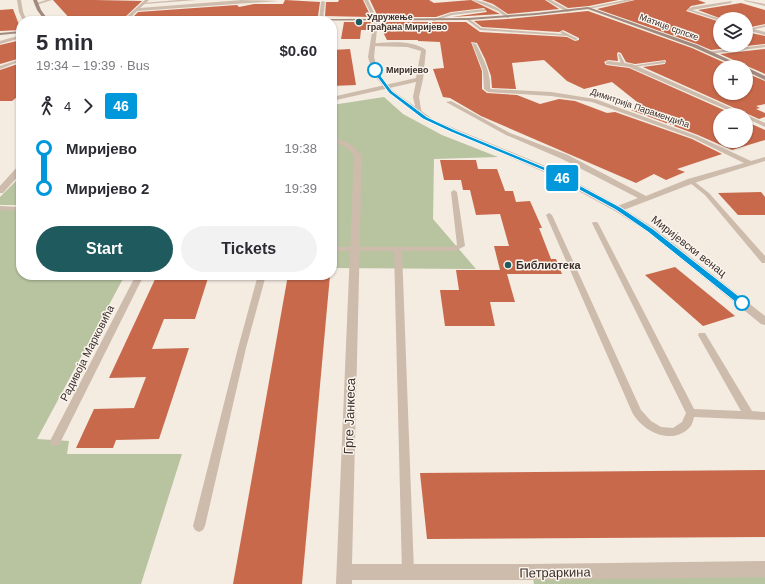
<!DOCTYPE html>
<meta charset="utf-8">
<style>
body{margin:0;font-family:Arial,sans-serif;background:#f2f2f3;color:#2b2b33;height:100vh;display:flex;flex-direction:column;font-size:15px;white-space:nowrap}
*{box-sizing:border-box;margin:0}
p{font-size:13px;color:#7c7c81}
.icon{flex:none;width:22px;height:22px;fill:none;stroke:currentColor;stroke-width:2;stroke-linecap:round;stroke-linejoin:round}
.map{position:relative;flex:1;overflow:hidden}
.drawer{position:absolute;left:16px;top:16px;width:321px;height:264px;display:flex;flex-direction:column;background:#fff;border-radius:16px;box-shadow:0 1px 3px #0004}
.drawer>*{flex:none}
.badge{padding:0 8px;border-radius:3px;font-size:14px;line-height:26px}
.buttons{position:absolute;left:713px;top:12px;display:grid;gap:8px}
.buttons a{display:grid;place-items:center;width:40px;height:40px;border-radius:50%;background:#fff;box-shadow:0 1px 3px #0004;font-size:20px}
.map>.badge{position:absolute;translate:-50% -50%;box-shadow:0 0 0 2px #fff}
.legs{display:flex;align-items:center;gap:6px;height:44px;padding:0 20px;font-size:13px}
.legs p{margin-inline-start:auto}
.summary{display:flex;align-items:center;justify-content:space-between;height:68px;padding:0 20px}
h1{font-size:22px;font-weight:600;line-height:30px}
.action{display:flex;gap:8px;margin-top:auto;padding:8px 20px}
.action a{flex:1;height:46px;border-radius:24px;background:#1f5a5e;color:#fff;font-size:16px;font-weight:600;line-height:46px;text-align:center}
.action a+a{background:#f2f2f3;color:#2b2b33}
ul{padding:0 20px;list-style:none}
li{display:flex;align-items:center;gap:14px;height:40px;font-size:15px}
li i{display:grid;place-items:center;width:6px;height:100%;margin:0 5px;background:currentColor}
li i::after{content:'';width:10px;height:10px;margin:-5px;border:3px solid;border-radius:50%;background:#fff}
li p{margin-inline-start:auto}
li:first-child i{background:linear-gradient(#0000 50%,currentColor 0)}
li:last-child i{background:linear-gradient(currentColor 50%,#0000 0)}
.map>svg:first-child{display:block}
.green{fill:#b8c4a0}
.building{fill:#c8694b}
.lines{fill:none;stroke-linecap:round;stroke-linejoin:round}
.service{fill:#cdbbac;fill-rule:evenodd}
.pedestrian{fill:#cdbbac;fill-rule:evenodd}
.minor{fill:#cdbbac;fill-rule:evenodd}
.tertiary{fill:#cdbbac;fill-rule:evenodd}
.secondary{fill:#a18a7d;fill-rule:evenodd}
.line-1{fill:#0098da;stroke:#fff}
.poi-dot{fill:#1f5a5e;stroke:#fbf5ee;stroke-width:1.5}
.stop-1-dot{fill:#fff;stroke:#0098da;stroke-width:2}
.labels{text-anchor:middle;stroke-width:3;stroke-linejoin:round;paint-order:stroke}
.far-poi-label{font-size:9px;font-weight:bold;fill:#3b302b;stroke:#fbf5ee;text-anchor:start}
.far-street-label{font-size:9px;fill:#3b302b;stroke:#fbf5ee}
.far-stop-label{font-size:9px;font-weight:bold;fill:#3b302b;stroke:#fbf5ee;text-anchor:start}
.street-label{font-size:11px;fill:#3b302b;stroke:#fbf5ee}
.poi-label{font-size:11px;font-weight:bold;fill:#3b302b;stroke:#fbf5ee;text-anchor:start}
.near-street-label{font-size:13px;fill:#3b302b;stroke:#fbf5ee}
</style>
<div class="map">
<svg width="765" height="584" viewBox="0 0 765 584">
<rect width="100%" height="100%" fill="#f4ebe1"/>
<!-- green -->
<g class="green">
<polygon points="384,97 403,114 442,135 498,157 434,159 433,219 476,269 332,268 332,105"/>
<polygon points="21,176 21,205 0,205 0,197"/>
<polygon points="0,208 21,209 21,275 125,275 37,439 69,441 67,454 182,454 141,584 0,584"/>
<polygon points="765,569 765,584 534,584 532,572"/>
</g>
<!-- building -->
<g class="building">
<polygon points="53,0 95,0 142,1 121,21 72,21"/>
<polygon points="285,0 320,2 318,16 129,21 138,12 237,5 239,7 254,4 283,4"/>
<polygon points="339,0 363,0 371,17 325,16 326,2 338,2"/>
<polygon points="370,0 429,0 434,3 471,0 500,14 452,17 487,12 484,8 451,12 436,17 378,17"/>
<polygon points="482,0 545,0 559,9 508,14 493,4"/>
<polygon points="554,0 618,0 589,6 568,8"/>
<polygon points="635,0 698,0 706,3 691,6 686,11 720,22 720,45 746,45 746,32 765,36 765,44 711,50 697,44 597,9"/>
<polygon points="741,3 765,10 765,24 751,27 746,26 746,19 722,19 698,10"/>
<polygon points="13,9 21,30 0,31 0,10"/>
<polygon points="588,11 692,48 734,67 720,67 720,93 746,93 746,73 765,81 765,104 756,106 760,108 756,109 765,113 765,117 759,119 643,67 665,64 666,61 665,60 635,64 626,62 621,53 618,52 617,54 618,61 608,60 604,62 606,65 629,68 735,115 720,115 720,141 746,141 746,120 749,121 747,122 765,130 765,140 732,150 698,135 631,110 646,109 612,82 584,89 567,81 544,60 512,63 516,89 492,88 491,76 485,59 477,43 471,42 482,71 482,89 487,93 517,95 540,104 559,99 575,101 607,113 615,112 692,139 722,154 677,169 685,172 666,180 654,174 636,183 481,116 450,98 443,97 433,69 444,68 440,42 418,41 418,40 387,40 382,30 378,30 379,22 466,22 480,32 567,37 575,41 579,40 579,38 563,30 559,32 482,27 474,21 507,19"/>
<polygon points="344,22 372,22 371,30 361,30 360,39 341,39"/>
<polygon points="21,40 21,58 0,64 0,45"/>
<polygon points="350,49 356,85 332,86 332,50"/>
<polygon points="765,49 765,74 720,54"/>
<polygon points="21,63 21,94 12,101 0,101 0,70"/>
<polygon points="440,160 476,160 478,169 497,169 505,191 513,191 516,202 530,201 542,228 539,228 551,259 556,259 562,274 507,274 515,302 490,302 495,326 445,326 440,290 459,290 456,270 500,270 494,246 509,246 500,214 476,215 470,190 463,190 461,180 444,180"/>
<polygon points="761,192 765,197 765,215 738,215 718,193"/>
<polygon points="675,267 735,316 703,326 645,275"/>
<polygon points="157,275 209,275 195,319 164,319 152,349 189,348 159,439 116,440 113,448 76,448 94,409 134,408 146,377 109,378"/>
<polygon points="288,275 330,275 302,584 233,584"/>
<polygon points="765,470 765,537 427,539 420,473"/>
</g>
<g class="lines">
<!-- service -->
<g class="service">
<polygon points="46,0 52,0 36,5 34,4"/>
<polygon points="178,0 197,0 144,4 142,3"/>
<path d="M472,0C485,0 501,9 510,17L507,18L498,11Z"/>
<polygon points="323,1 325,2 323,20 321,21 319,20 321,2"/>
<polygon points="468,18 481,28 562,34 560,32 562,31 578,39 575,40 567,36 480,30 467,20"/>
<polygon points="765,25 765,27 750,30 748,29"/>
<polygon points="618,54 620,54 625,64 621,64"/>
<polygon points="21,59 21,61 0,69 0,66"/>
<polygon points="663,61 665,61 665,63 633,67 631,66"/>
<polygon points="691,179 709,193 765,256 765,263 762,263 705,195 689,182 688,181"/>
<polygon points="454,190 457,192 465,246 455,251 402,251 414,572 412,576 408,578 404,576 402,572 394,251 332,251 332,247 454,247 457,245 451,192"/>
<path d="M549,213L552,215L641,410L651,421L661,427L673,428L682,422L686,413L592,223L593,222H597L598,223L694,409L741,411L698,335L699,333H705L752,411L765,412V420L694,417C693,421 692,426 689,428C671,446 642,431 632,412L546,215Z"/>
<polygon points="136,275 144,275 59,445 55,446 51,445 50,442 51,439"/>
<polygon points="258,275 266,275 246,348 205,526 203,530 199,532 195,530 193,526 238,348"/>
</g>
<!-- pedestrian -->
<polygon class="pedestrian" points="18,166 21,166 21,173 3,193 0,193 0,186"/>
<!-- minor -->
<g class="minor">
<polygon points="17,0 21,0 23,12 27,21 23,21 19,12"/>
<polygon points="145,0 149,0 140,8 242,0 279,1 137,11 127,21 122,21"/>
<polygon points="364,0 368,0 378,21 374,20"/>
<polygon points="546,0 551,0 571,11 567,12"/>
<polygon points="732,1 731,3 692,10 721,19 720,19 720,21 687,10 692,7"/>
<polygon points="484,9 486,11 452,15 434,21 432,20 451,13"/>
<polygon points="746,27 765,32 765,35 746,30"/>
<polygon points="21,35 21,38 0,44 0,41"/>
<path d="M472,43L476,44C483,58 491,72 490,88L491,89L551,92L595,99L697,136L751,161L765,157V161L694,183L621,211H615L614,209L615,207L638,198L562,159L506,135L446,102L451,101L510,133L568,155L646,196L688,179L744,163L693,138L592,102L551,96L488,92L484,89L483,71Z"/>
<path d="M370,44C387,42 412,40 426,50L423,79L419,97L422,115L417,114L413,97L416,82L332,101V97L416,78L421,51L407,47L372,46Z"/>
<polygon points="765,45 765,47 709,54 706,52"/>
<polygon points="608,61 632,64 765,123 765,127 746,118 746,115 739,115 629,67 606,64 606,62"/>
<polygon points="332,136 352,145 362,155 352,564 532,564 765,561 765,577 532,580 352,580 352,584 336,584 354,155 347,148 332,140"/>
<polygon points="0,206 21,207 21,211 0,210"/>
</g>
<!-- tertiary -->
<g class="tertiary">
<polygon points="625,0 634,0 588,9 586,8"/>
<polygon points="744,0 765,4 765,6 745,1"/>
<polygon points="376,19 378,20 374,57 379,74 393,91 434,120 550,168 621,207 654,228 765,316 765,325 761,324 648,232 615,211 544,172 430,122 389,93 373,74 368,57 374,20"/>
</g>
<!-- secondary -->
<g class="secondary">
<polygon points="33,0 37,0 41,10 49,21 45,21 37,10"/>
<polygon points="588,7 697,45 745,67 738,67 693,47 588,9 536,15 468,20 214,21 216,20 468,18 536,13"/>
<polygon points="21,31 21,33 0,35 0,33"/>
<polygon points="746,67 765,76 765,80 746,71"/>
</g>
</g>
<!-- line-1 -->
<polygon class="line-1" points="375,68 392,91 427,117 455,130 549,169 620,207 653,229 745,301 745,305 739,305 648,232 616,210 545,171 451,132 423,119 389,93 372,70"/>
<!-- markers -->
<g class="poi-dot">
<circle cx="359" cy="22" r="4"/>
<circle cx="508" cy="265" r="4"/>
</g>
<g class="stop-1-dot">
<circle cx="375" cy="70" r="7"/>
<circle cx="742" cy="303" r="7"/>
</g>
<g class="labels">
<!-- far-poi labels -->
<g class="far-poi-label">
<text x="367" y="20">Удружење<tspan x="367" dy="10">грађана Миријево</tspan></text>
</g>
<!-- far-street labels -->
<g class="far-street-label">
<text transform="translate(669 27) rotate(20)" y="3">Матице српске</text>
<text transform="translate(640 108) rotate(19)" y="3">Димитрија Парамендића</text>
</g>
<!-- far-stop labels -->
<g class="far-stop-label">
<text x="386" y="73">Миријево</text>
</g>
<!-- street labels -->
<g class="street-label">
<text transform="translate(689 246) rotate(38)" y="4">Миријевски венац</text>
<text transform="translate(87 353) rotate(-63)" y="4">Радивоја Марковића</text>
</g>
<!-- poi labels -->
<g class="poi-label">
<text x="516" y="269">Библиотека</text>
</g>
<!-- near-street labels -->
<g class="near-street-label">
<text transform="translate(349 416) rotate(-88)" y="5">Грге Јанкеса</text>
<text transform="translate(555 572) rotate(-1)" y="5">Петраркина</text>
</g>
</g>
</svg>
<div class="buttons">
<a><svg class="icon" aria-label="layers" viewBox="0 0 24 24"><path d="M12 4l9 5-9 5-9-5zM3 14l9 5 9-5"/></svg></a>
<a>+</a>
<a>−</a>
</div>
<b class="badge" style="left:562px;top:178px;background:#0098da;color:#fff">46</b>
<section class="drawer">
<div class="summary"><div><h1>5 min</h1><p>19:34 – 19:39 · Bus</p></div><b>$0.60</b></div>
<div class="legs"><svg class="icon" aria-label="walk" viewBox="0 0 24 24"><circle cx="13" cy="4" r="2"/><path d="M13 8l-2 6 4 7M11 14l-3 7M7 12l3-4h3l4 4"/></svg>4<svg class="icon" aria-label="forward" viewBox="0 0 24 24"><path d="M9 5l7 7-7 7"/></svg><b class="badge" style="background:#0098da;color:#fff">46</b></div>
<ul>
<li><i style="color:#0098da"></i><b>Миријево</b><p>19:38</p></li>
<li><i style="color:#0098da"></i><b>Миријево 2</b><p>19:39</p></li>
</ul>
<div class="action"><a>Start</a><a>Tickets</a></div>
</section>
</div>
